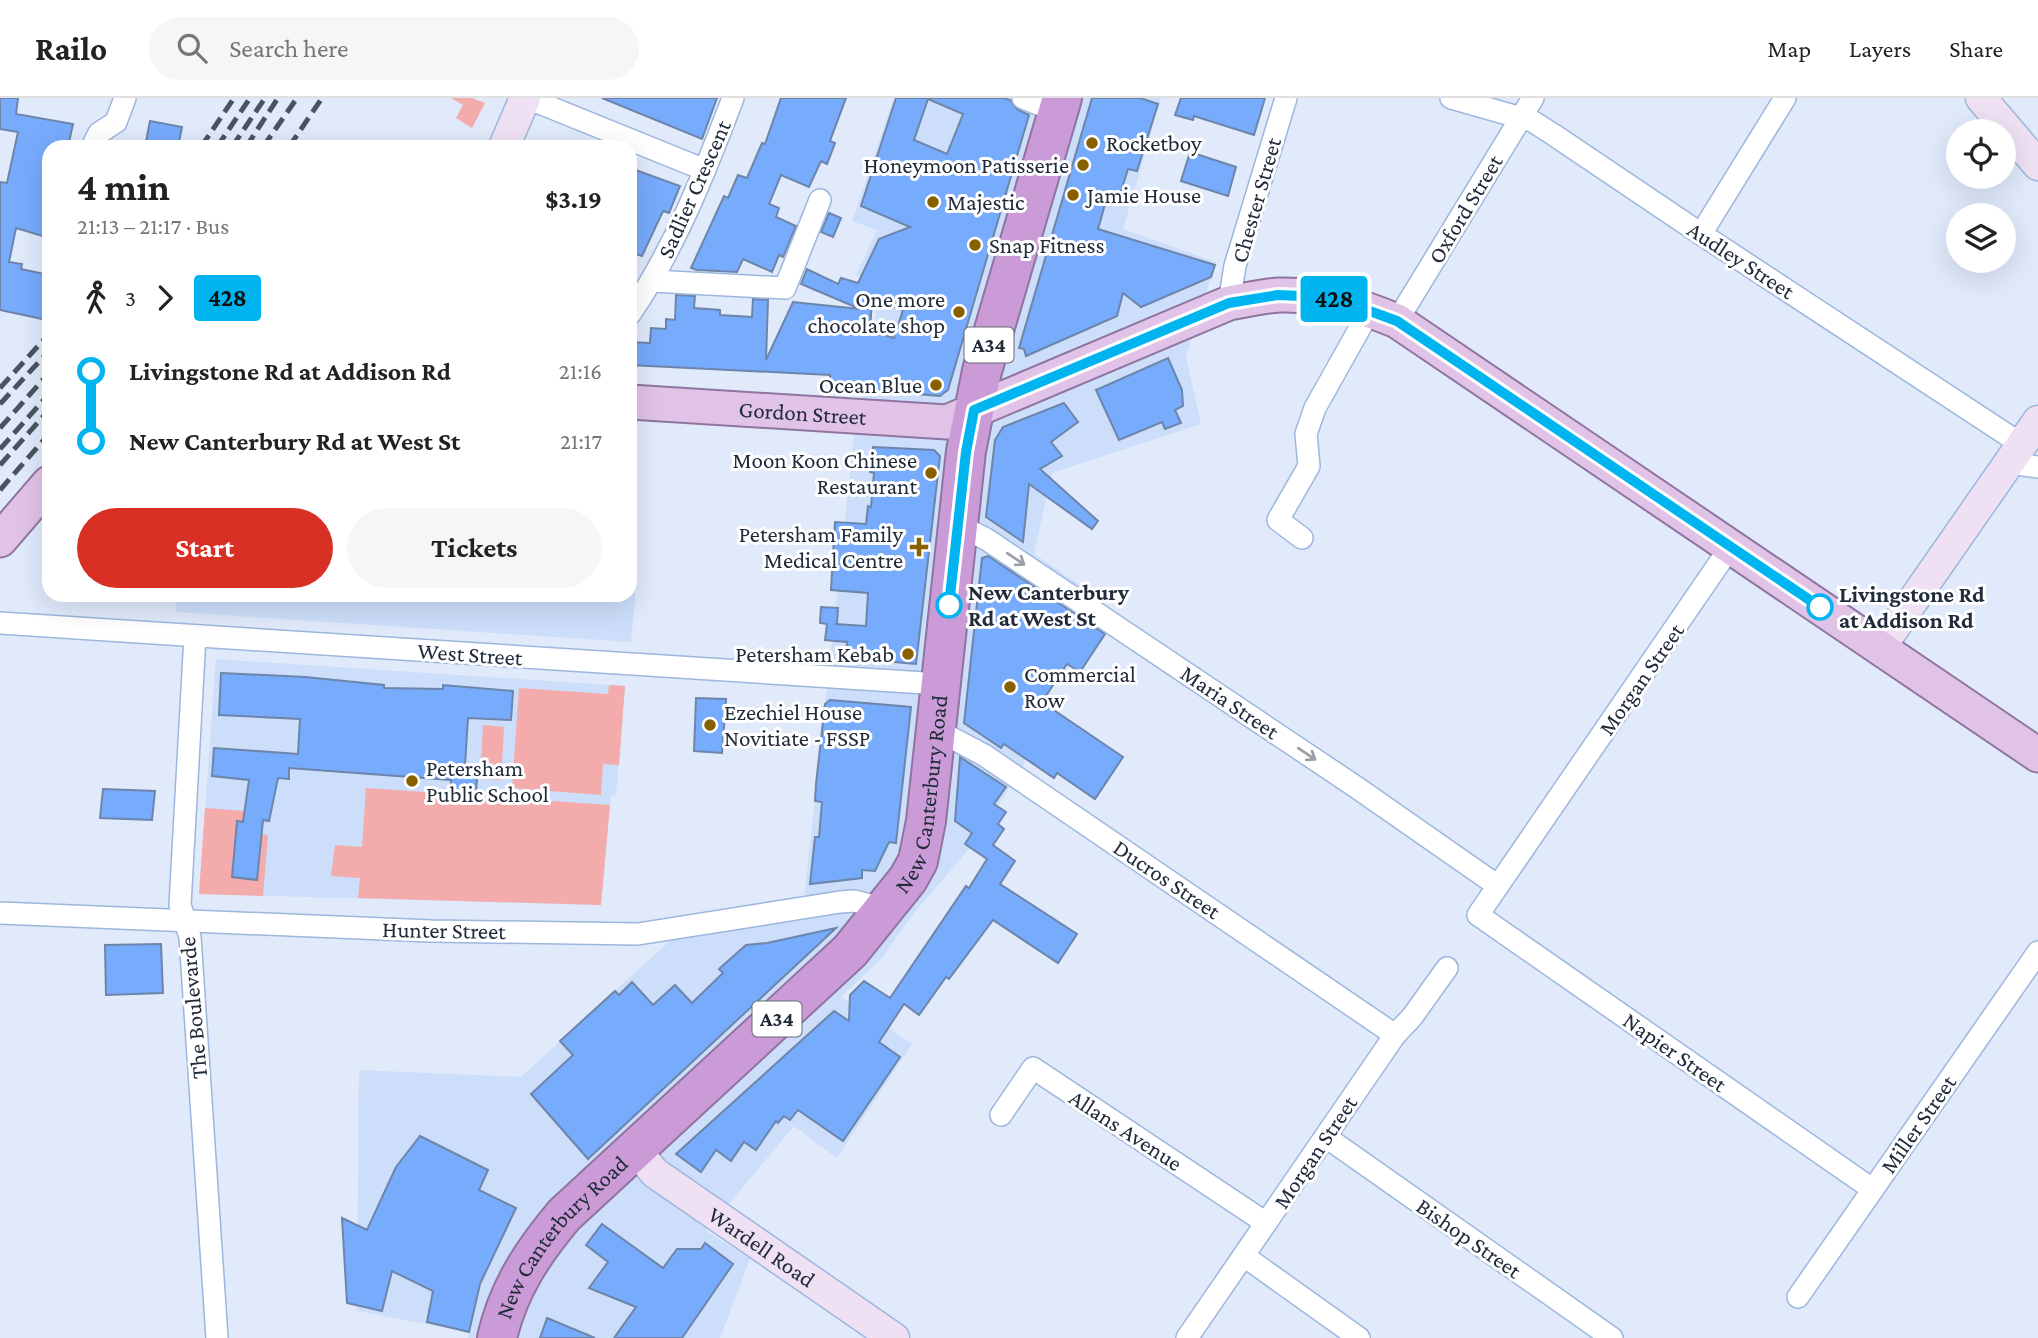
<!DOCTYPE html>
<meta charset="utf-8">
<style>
body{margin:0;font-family:"Crimson Pro",serif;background:#f6f6f6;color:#222;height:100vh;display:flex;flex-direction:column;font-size:26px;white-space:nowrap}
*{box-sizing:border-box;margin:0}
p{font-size:23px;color:#767676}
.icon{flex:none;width:38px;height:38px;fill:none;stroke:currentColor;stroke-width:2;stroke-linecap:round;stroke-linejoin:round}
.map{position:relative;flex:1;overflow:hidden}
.panel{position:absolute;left:42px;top:42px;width:595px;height:462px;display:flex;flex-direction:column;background:#fff;border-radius:21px;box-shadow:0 7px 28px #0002}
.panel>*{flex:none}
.badge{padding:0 14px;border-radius:5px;font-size:24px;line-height:46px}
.fabs{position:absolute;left:1946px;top:21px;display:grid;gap:14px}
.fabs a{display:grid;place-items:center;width:70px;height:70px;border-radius:50%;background:#fff;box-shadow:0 7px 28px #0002;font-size:35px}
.map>.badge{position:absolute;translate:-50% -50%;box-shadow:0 0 0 4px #fff}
.legs{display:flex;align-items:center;gap:10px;height:77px;padding:0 35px;font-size:23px}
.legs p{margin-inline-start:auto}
.headline{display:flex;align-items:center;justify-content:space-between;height:119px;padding:0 35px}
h1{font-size:38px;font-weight:700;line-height:52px}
.action{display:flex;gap:14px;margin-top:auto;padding:14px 35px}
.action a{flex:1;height:80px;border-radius:42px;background:#d93025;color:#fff;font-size:28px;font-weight:700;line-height:80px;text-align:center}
.action a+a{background:#f6f6f6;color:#222}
ul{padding:0 35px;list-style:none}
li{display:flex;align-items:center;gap:24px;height:70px;font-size:26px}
li i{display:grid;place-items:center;width:10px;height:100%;margin:0 9px;background:currentColor}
li i::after{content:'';width:18px;height:18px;margin:-9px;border:5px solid;border-radius:50%;background:#fff}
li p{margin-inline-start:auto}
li:first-child i{background:linear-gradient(#0000 50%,currentColor 0)}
li:last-child i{background:linear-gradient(currentColor 50%,#0000 0)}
header{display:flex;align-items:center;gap:42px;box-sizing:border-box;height:98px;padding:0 35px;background:#fff;border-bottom:2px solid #e0e0e0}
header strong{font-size:33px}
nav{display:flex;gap:38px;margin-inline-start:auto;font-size:24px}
.search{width:490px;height:63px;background:#f6f6f6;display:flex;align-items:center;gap:18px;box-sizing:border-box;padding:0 24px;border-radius:38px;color:#767676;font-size:26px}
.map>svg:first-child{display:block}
.built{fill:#ccdefa}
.green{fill:#f4abab}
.building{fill:#77abfc;stroke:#6d85aa;stroke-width:2;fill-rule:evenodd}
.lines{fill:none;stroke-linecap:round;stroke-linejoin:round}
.street-casing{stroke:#9db6dd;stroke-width:24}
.secondary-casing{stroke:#9db6dd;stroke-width:33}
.primary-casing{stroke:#9074a0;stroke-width:37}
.highway-casing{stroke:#9074a0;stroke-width:42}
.street{stroke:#fff;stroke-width:21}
.secondary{stroke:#efe1f3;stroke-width:30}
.primary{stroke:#e0c3e7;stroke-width:33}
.highway{stroke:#cb9bd7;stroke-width:38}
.rail{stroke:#495362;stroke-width:5;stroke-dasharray:14 7;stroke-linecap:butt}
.oneway{stroke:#9ba0a6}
.line-1-casing{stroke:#fff;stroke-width:16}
.line-1{stroke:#00b5ef;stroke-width:10}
.poi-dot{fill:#896000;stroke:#fff;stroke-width:2.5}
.stop-1-dot{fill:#fff;stroke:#00b5ef;stroke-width:3.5}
.labels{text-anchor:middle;stroke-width:6;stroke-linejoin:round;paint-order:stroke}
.shield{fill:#fff;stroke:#646b75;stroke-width:2}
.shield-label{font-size:21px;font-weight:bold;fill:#212b3a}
.poi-label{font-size:23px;fill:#212b3a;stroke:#fff;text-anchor:start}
.street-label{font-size:23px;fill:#212b3a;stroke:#fff}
.stop-label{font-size:23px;font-weight:bold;fill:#212b3a;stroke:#fff;text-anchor:start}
</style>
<header>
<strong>Railo</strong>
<div class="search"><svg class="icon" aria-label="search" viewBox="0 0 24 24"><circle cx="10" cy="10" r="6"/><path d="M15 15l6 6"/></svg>Search here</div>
<nav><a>Map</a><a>Layers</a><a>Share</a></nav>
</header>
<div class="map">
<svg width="2038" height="1240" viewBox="0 0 2038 1240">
<rect width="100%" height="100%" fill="#e0eafb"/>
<!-- built -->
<g class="built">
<polygon points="894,0 1161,0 1123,131 1216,164 1186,259 1201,326 1052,375 1034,456 1083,489 1023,668 974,745 915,814 881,861 841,899 912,946 837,1060 794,1028 706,1133 750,1161 720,1240 468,1240 469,1234 357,1213 359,972 521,979 696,819 804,802 853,347 860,297 868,277 880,185 856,177 877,132 852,123"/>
<polygon points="630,414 633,414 635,502 631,544 176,514 177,497 630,497"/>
<polygon points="216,561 625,588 616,697 611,698 601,807 199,796"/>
</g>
<!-- green -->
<g class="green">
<polygon points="451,0 472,0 485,5 472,30 456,20 463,7"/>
<polygon points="609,587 625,588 619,667 603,666 601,697 512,690 519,590 608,596"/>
<polygon points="483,627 504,629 501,682 480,681"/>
<polygon points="366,690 610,707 601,807 358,800 360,780 331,778 335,747 362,749"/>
<polygon points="205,710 244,713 243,724 237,724 232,779 261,736 268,737 263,798 199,796"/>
</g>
<!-- building -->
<g class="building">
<polygon points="0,0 18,0 16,16 73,26 68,49 49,49 49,140 16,130 9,164 22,166 21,171 49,177 47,222 0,212 0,84 7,85 18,34 0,31"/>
<polygon points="602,0 717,0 702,41"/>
<polygon points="781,0 846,0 830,43 835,45 827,66 821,63 809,89 781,77 769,106 779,110 776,119 796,128 783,159 779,157 772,174 743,161 737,174 697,172 691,170 724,98 728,100 738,77 747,80 762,45 765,46"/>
<path d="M896,0H1004L1010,2L1018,12L1029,17L948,292L940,298L829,289L830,277L630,267V244L650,245L651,230L666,231V221L675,222L676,197L695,198L694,210L720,212V217L752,219L753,201L768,202L766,262L793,204L860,211L801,186L807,171L838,186L841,180L858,185L879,141L910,129L861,108ZM928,1L963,16L947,56L914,42ZM872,202L903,212L894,240L870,232Z"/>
<polygon points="1092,0 1140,0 1158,6 1137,73 1128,71 1119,100 1108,96 1098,131 1215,167 1211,179 1141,209 1123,195 1117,218 1026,258 1024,251 1019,250"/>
<polygon points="1181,0 1265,0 1254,37 1194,18 1193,22 1175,17"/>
<polygon points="150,23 182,29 178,49 145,49"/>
<polygon points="1190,54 1236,69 1228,98 1181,83"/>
<polygon points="630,70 680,88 669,115 663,113 642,158 630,154"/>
<polygon points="829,115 841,120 833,139 821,134"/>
<polygon points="1168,260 1182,292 1183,308 1175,312 1181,325 1165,331 1162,324 1119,342 1096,292"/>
<polygon points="1064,305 1078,324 1051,344 1062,358 1040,371 1098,423 1092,431 1029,386 1023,444 986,419 995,342 1003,329"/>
<polygon points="873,349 934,352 940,358 916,566 883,563 883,557 846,554 847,544 825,542 827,526 820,525 821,509 838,510 837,526 835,526 866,528 868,495 831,492 835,424 866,426 868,408 871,409 874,375 870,374"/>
<polygon points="988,458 1105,536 1080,574 1067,566 1042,604 1123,659 1095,701 1057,675 1054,680 1004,646 1001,650 964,625 982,460"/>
<polygon points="221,575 305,579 384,587 384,590 443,591 443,587 513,593 511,622 468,620 465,667 478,667 476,695 451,693 451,682 289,670 289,681 278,680 269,723 263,722 257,782 232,779 237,723 243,724 249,682 212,678 214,650 298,656 300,621 219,617"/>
<polygon points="696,600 726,601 722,655 694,653"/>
<polygon points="830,602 911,609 896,745 889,744 875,773 862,772 862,780 810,786 815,739 819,739 822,704 815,703 816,686 825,606"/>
<polygon points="960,659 1006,689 994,706 1006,714 998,726 1004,731 993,747 1015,763 1000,786 1077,836 1058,865 993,822 949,881 946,879 919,917 904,906 879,944 900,959 843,1043 798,1012 790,1022 784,1018 778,1025 776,1023 756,1052 744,1044 731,1063 716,1052 701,1074 676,1056 834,913 849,923 850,897 864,883 890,900 966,788 969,790 987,761 965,746 972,735 955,723"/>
<polygon points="103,691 155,693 152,722 100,720"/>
<polygon points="836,830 588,1061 531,996 573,957 560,943 615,893 619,897 632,884 653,907 675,887 692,905 723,875 719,871 746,847 767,845"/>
<polygon points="161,846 163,895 106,897 105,847"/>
<polygon points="420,1038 488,1072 479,1092 516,1110 480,1186 469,1234 427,1224 433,1193 392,1173 382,1213 347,1205 342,1120 367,1132 396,1069"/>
<polygon points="602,1126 663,1170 677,1151 701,1151 705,1145 733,1166 682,1240 614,1240 636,1209 589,1190 608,1164 586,1147"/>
<polygon points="547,1220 595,1240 540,1240"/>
</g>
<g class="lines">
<defs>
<g id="street">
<polyline points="1023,0 1058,14"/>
<polyline points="1451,0 1532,23 1554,37 1701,136 2021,346"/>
<polyline points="525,1 542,6 705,72"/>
<polyline points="92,49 99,35 116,24 125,0"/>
<polyline points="1701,136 1785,0"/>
<polyline points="652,183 785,190 820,102"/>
<polyline points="1229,205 1235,168 1286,0"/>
<path d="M630,216C675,150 705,74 733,0"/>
<polyline points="1397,223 1533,0"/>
<polyline points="2008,365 2038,369"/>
<polyline points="958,427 986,441 1356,689 1498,788"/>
<polyline points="1302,440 1278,422 1309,368 1306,336 1315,310 1370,212"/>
<polyline points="1731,448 1478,817 1872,1091"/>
<polyline points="0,525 940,586"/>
<polyline points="195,538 180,807 190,839 217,1240"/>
<polyline points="935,631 984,657 1395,937"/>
<polyline points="0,815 431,833 638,836 840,804 854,803 885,811"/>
<polyline points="1001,1017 1033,970 1266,1125"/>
<polyline points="1326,1039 1612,1240"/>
<polyline points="1244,1158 1359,1240"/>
<polyline points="1798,1199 2038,854"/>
<polyline points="1187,1240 1395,937 1412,919 1447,870"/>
</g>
<g id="secondary">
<polyline points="1981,0 2038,67"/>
<polyline points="504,49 525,0"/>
<polyline points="1880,550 2038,323"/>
<path id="s1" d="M635,1051L655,1075L894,1240"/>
</g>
<g id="primary">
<path id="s2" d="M630,304L947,324L1229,205C1246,202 1263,198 1279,197C1322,196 1358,207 1397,223L2038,657"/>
<polyline points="0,442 49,385"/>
</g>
<g id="highway">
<path id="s3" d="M497,1240C508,1191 533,1154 564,1117L850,853L908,781L918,763L926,723L966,353L982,273L1062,0"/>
</g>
</defs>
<!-- street casing -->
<use href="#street" class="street-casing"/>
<!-- secondary casing -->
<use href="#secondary" class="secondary-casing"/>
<!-- primary casing -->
<use href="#primary" class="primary-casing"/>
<!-- highway casing -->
<use href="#highway" class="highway-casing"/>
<!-- street -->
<use href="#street" class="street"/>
<!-- secondary -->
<use href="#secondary" class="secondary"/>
<!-- primary -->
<use href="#primary" class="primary"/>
<!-- highway -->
<use href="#highway" class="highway"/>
<!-- rail -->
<g class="rail">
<polyline points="201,49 234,0"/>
<polyline points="217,49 250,0"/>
<polyline points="232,49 265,0"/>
<polyline points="246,49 278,0"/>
<polyline points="263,49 297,0"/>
<polyline points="289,49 322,0"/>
<polyline points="0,290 49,236"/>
<polyline points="0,306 49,253"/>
<polyline points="0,330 49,275"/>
<polyline points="0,351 49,296"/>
<polyline points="0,367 49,312"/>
<polyline points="0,392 49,336"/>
</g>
</g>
<!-- one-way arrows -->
<defs><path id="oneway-shaft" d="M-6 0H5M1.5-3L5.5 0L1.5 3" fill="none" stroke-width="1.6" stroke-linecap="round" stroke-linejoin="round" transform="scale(1.75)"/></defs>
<g class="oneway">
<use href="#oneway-shaft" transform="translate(1016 461) rotate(34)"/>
<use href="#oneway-shaft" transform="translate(1307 656) rotate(34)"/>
</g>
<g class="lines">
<defs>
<polyline id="line-1" points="949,507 966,354 974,312 1229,205 1278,197 1324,199 1345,204 1397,223 1820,509"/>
</defs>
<!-- line-1 casing -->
<use href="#line-1" class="line-1-casing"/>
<!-- line-1 -->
<use href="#line-1" class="line-1"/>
</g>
<!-- markers -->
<g class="poi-dot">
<circle cx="1092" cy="45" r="7"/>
<circle cx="1083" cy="67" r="7"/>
<circle cx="1073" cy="97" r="7"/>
<circle cx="933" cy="104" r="7"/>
<circle cx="975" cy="147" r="7"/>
<circle cx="959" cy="214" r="7"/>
<circle cx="936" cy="287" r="7"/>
<circle cx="931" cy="375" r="7"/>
<path d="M915.5 438.5h7v7h7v7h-7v7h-7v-7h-7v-7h7z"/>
<circle cx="908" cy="556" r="7"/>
<circle cx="1010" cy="589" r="7"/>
<circle cx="710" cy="627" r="7"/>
<circle cx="412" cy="683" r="7"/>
</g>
<g class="stop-1-dot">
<circle cx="949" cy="507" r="12"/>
<circle cx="1820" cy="509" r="12"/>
</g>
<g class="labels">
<!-- shield labels -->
<g class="shield">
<rect x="964.5" y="229.5" width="49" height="35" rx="5"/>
<rect x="752.5" y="903.5" width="49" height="35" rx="5"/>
</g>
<g class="shield-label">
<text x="989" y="254">A34</text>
<text x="777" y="928">A34</text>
</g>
<!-- poi labels -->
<g class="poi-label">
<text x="1106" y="53">Rocketboy</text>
<text x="1069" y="75" text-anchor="end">Honeymoon Patisserie</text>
<text x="1087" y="105">Jamie House</text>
<text x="947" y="112">Majestic</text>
<text x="989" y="155">Snap Fitness</text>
<text x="945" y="209" text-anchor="end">One more<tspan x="945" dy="26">chocolate shop</tspan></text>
<text x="922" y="295" text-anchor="end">Ocean Blue</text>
<text x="917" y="370" text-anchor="end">Moon Koon Chinese<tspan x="917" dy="26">Restaurant</tspan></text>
<text x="903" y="444" text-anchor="end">Petersham Family<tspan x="903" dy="26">Medical Centre</tspan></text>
<text x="894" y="564" text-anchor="end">Petersham Kebab</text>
<text x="1024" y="584">Commercial<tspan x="1024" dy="26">Row</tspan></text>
<text x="724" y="622">Ezechiel House<tspan x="724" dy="26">Novitiate - FSSP</tspan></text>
<text x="426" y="678">Petersham<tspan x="426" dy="26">Public School</tspan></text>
</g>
<!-- street labels -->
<g class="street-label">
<text transform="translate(694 91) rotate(-66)" y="8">Sadlier Crescent</text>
<text transform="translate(1256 102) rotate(-74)" y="8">Chester Street</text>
<text transform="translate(1465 111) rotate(-59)" y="8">Oxford Street</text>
<text transform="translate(1741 162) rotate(33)" y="8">Audley Street</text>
<text dy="8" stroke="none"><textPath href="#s2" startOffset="173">Gordon Street</textPath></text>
<text transform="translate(470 556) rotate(4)" y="8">West Street</text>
<text transform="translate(1641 581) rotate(-55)" y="8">Morgan Street</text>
<text transform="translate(1230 604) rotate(34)" y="8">Maria Street</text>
<text dy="8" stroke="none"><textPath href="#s3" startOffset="710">New Canterbury Road</textPath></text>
<text transform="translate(1167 781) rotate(34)" y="8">Ducros Street</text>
<text transform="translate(444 832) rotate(1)" y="8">Hunter Street</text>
<text transform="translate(193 910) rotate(-95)" y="8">The Boulevarde</text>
<text transform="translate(1675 954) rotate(35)" y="8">Napier Street</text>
<text transform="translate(1918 1026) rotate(-55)" y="8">Miller Street</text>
<text transform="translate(1126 1032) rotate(33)" y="8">Allans Avenue</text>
<text transform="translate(1315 1054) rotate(-56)" y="8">Morgan Street</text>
<text transform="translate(1469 1140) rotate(35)" y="8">Bishop Street</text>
<text dy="8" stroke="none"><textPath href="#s3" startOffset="122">New Canterbury Road</textPath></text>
<text dy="8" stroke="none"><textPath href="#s1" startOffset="161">Wardell Road</textPath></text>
</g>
<!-- stop labels -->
<g class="stop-label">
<text x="968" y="502">New Canterbury<tspan x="968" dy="26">Rd at West St</tspan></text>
<text x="1839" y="504">Livingstone Rd<tspan x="1839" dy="26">at Addison Rd</tspan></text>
</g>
</g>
</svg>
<div class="fabs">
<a><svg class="icon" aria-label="locate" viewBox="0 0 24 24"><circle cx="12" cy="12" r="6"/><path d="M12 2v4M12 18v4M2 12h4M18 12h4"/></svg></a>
<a><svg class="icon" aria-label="layers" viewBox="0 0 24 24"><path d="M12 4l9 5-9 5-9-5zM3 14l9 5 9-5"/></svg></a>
</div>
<b class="badge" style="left:1334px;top:201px;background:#00b5ef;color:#111">428</b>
<section class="panel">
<div class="headline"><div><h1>4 min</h1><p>21:13 – 21:17 · Bus</p></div><b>$3.19</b></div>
<div class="legs"><svg class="icon" aria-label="walk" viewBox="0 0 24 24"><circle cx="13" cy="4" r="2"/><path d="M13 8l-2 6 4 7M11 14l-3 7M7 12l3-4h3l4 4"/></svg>3<svg class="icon" aria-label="forward" viewBox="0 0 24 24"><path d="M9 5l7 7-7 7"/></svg><b class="badge" style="background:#00b5ef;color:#111">428</b></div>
<ul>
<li><i style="color:#00b5ef"></i><b>Livingstone Rd at Addison Rd</b><p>21:16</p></li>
<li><i style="color:#00b5ef"></i><b>New Canterbury Rd at West St</b><p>21:17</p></li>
</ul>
<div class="action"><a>Start</a><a>Tickets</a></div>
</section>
</div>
